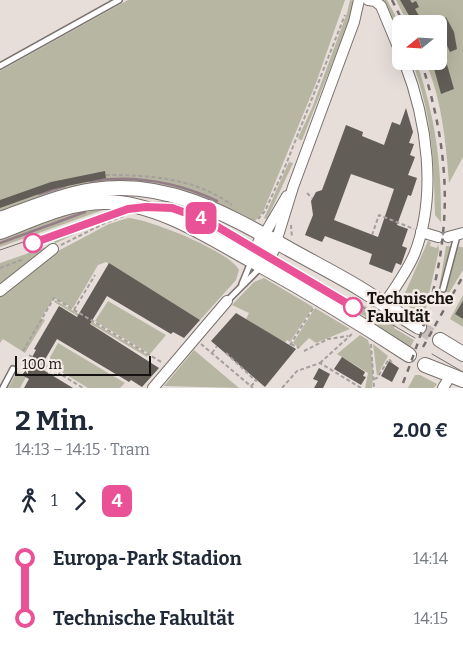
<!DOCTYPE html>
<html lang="de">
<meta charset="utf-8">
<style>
body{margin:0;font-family:Bitter,serif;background:#f2f2f3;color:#1f2937;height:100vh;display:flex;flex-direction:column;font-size:19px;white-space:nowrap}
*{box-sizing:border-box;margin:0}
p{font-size:16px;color:#747a83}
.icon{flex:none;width:28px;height:28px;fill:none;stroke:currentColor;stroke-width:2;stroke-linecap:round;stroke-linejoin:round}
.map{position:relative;height:388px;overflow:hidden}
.details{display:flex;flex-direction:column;background:#fff;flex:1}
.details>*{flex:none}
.badge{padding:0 10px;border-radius:8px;font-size:18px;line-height:32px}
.needle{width:32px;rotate:252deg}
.buttons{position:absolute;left:392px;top:15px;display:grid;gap:10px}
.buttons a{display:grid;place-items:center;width:55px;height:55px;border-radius:8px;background:#fff;box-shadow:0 5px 20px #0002;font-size:25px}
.scale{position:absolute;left:15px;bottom:12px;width:136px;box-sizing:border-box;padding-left:5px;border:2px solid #151211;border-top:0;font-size:14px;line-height:18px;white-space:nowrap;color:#151211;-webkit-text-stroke:4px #f4ebe7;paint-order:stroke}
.map>.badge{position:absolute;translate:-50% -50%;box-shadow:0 0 0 2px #fff}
.legs{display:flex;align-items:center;gap:8px;height:55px;padding:0 15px;font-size:16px}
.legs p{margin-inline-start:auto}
.head{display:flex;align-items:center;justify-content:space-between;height:85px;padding:0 15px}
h1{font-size:28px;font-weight:700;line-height:38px}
ul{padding:0 15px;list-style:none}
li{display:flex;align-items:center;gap:18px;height:60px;font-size:19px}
li i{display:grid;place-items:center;width:8px;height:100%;margin:0 6px;background:currentColor}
li i::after{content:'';width:12px;height:12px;margin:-6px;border:4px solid;border-radius:50%;background:#fff}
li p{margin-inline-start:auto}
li:first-child i{background:linear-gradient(#0000 50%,currentColor 0)}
li:last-child i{background:linear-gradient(currentColor 50%,#0000 0)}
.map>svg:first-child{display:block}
.green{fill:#b6b6a2}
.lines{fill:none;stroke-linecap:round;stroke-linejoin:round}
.stream{stroke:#947d87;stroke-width:2.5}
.building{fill:#625d57;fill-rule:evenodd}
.secondary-tunnel{stroke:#c8bfbc;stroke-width:14;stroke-dasharray:14 7;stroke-linecap:butt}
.lane-casing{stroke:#79716d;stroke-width:8}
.street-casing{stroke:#79716d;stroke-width:12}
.secondary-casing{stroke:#79716d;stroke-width:16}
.path{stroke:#a69f9c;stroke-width:2;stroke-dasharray:4 2.5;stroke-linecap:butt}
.lane{stroke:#fff;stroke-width:5}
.street{stroke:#fff;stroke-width:10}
.secondary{stroke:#fff;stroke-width:14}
.tram{stroke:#76706d;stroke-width:1}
.rail{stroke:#76706d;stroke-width:2.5;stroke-dasharray:6 6;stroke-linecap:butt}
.line-1-casing{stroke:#fff;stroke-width:11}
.line-1{stroke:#ea5297;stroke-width:8}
.stop-1-dot{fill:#fff;stroke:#ea5297;stroke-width:2.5}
.labels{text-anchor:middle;stroke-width:5;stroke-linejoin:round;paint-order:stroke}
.stop-label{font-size:16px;font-weight:bold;fill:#151211;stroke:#f4ebe7;text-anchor:start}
</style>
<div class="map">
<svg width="463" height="388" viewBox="0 0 463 388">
<rect width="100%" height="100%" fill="#e7deda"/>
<!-- green -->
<g class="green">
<polygon points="128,0 345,0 316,83 263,212 253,223 159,186 0,213 0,71"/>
<polygon points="350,0 354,1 349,21 302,140 300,140 298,138 312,108 347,13"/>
<polygon points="383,0 387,0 401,26 401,36"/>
<path d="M396,0H463V157L449,183C446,143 442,99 425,61H439V24H408Z"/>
<path d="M412,61H416C435,114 442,165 441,222L435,215C434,158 432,116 412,61Z"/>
<polygon points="289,162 293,163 267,219 264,218"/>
<polygon points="111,207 0,247 0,237 74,211"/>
<path d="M128,218C149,219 231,252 239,270L236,280L200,320L106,262L98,265L73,308L54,298L41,318L45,320L25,353L3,339L0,343V263L55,244L53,237L104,220L56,243L58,251L109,224Z"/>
<polygon points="428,241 431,242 430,246 437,248 438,244 439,250 424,316 401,302"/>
<polygon points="446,246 463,247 463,270 449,293 439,289"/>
<polygon points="264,278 313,307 290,342 287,340 285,343 246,319 249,313 232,305 254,282"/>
<polygon points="463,295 463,327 450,319"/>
<polygon points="55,300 148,355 147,357 54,302"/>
<polygon points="108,301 166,335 150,354 95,321"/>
<polygon points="363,305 370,309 372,306 396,323 394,328 414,340 410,348 364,320 365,316 358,313"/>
<polygon points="315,308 350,329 316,343 309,338 299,348 293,343"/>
<path d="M360,335L368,340C373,355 374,372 372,388H365L368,373L337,354Z"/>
<polygon points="58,343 125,383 120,388 88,388 47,363"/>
<polygon points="373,344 388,356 377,376"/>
<polygon points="194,350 239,388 164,386"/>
<polygon points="17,372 26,377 20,388 8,388"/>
<polygon points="415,375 420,375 437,384 434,388 408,388"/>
</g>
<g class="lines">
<!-- stream -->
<g class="stream">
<path d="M90,181C134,175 177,182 217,201"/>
<polyline points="39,194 65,186"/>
<polyline points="0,243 85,212"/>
</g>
</g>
<!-- building -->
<g class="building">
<polygon points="400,0 410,0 412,3 416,1 419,7 415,9 424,24 414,24"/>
<polygon points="446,17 454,32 457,49 450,52 436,22"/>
<polygon points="432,61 446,61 454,89 441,94"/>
<path d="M406,108L413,132L409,143L414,144L410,155L415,157L408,175L417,178L411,196L408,195L397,225L408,229L402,246L407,248L401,265L396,263L392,273L369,264L372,254L325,236L322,242L305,235L313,215L311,201L316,192L322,190L346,125L363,132L362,136L384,145L392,122L400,125ZM351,174L394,189L378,237L334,220Z"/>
<polygon points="105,171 106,178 53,189 0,208 0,200 51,182"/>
<polygon points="109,263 200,320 184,338 173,332 171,334 107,296 90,324 159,368 142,387 131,380 129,382 57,339 40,368 73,388 24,388 29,379 22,375 36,350 34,349 59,306 77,317"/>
<polygon points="463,301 463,319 455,314"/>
<polygon points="236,313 296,349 265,387 211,341"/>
<polygon points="342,357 365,372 363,376 366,377 361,385 334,369"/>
<polygon points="389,361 399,368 392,382 381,376"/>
<polygon points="319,368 330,374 323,388 314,388 318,381 313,379"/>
</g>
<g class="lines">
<!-- secondary-tunnel -->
<polyline class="secondary-tunnel" points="419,327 440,340"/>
<defs>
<g id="lane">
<polyline points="0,66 119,0"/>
<polyline points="242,284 251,262"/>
<polyline points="443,289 457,236"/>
<polyline points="227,301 262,266"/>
<polyline points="3,388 13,369"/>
</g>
<g id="street">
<polyline points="368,0 375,1 381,6 401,54"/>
<polyline points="421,232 438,237"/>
<polyline points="264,235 287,196"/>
<polyline points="448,237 463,233"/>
<polyline points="276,242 293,187 354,22 359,0"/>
<polyline points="0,291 53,249"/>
<path d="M384,304C395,288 406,273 414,255C438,195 427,120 404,61"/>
<polyline points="153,388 227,301"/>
<polyline points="443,388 450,376"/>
</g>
<g id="secondary">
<path d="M0,219C31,208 61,195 94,190C167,179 228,215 289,249C312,262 336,274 359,288C379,300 399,315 419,327"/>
<path d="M0,232C32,220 70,201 106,202C157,203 206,235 249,259C304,289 357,321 409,355"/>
<polyline points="252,260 264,235"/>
<polyline points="263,266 276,242"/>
<polyline points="440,340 463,354"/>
<polyline points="425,365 463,380"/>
</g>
</defs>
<!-- lane casing -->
<use href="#lane" class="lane-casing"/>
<!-- street casing -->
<use href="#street" class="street-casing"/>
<!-- secondary casing -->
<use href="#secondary" class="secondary-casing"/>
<!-- path -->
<g class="path">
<path d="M106,175C150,175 195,178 232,205"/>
<polyline points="307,193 312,198"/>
<polyline points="258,219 265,211 283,172 345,15"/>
<polyline points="291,225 292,238"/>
<polyline points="372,235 379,215 414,229"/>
<polyline points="61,245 105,223 124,216"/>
<polyline points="0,268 24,259"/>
<polyline points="74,310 95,275"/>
<polyline points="201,344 253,388"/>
<polyline points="291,344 299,348"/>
<polyline points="371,344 374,388"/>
<polyline points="290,345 314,307"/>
<polyline points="23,351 54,298 163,363"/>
<polyline points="304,351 328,339 348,336"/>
<polyline points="212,353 217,346"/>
<polyline points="226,353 256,381"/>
<polyline points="29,355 83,388"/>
<polyline points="320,363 353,333"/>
<polyline points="374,379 377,378 389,359 393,364"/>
<polyline points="251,386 257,380"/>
<polyline points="282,388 297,371 320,363 361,388"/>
</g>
<!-- lane -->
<use href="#lane" class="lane"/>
<!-- street -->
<use href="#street" class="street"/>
<!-- secondary -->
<use href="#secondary" class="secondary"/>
<!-- tram -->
<g class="tram">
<polyline points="0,250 137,203 167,202 202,213 415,338"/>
<polyline points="432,354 463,372"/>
</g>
<!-- rail -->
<g class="rail">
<polyline points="392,0 404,24"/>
<polyline points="423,347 463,276"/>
<path d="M403,383C449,266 460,182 421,61"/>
</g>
</g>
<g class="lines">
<defs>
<polyline id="line-1" points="33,243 128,209 146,207 172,208 206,220 353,307"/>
</defs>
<!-- line-1 casing -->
<use href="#line-1" class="line-1-casing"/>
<!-- line-1 -->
<use href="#line-1" class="line-1"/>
</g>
<!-- markers -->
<g class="stop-1-dot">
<circle cx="33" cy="243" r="9"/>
<circle cx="353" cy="307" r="9"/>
</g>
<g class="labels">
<!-- stop labels -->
<g class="stop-label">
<text x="367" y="304">Technische<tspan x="367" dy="18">Fakultät</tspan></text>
</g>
</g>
</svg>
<div class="buttons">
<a><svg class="needle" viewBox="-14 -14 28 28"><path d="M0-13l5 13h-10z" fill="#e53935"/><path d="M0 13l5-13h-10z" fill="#747a83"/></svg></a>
</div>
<div class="scale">100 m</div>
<b class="badge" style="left:201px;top:218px;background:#ea5297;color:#fff">4</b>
</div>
<section class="details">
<div class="head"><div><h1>2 Min.</h1><p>14:13 – 14:15 · Tram</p></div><b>2.00 €</b></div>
<div class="legs"><svg class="icon" aria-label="walk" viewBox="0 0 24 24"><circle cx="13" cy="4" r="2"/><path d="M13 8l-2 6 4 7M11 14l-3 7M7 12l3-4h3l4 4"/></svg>1<svg class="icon" aria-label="forward" viewBox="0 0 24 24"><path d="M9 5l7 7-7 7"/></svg><b class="badge" style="background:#ea5297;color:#fff">4</b></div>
<ul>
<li><i style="color:#ea5297"></i><b>Europa-Park Stadion</b><p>14:14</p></li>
<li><i style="color:#ea5297"></i><b>Technische Fakultät</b><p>14:15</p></li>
</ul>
</section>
